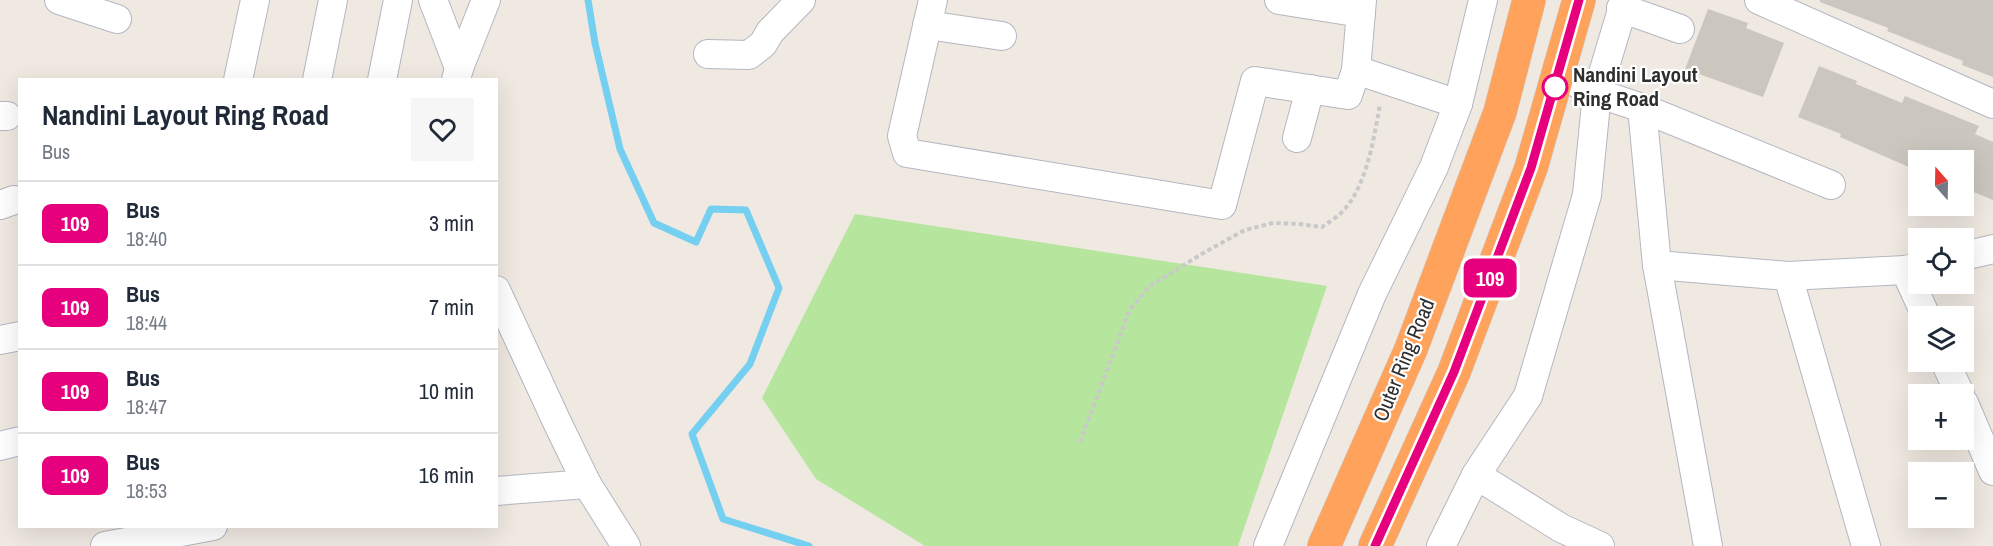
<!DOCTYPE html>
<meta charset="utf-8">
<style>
body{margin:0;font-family:"Archivo Narrow",sans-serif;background:#f6f6f7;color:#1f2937;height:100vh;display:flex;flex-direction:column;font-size:22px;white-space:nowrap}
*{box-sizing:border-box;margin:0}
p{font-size:20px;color:#747a83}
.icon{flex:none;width:33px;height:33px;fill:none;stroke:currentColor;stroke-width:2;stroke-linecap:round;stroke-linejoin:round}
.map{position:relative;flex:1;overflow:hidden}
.sheet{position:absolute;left:18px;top:78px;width:480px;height:450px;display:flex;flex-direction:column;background:#fff;border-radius:0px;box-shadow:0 6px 24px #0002}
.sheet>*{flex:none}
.badge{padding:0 12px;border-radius:9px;font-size:21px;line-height:39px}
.needle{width:39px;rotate:340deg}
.controls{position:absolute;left:1908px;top:150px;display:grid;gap:12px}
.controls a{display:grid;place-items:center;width:66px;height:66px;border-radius:0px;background:#fff;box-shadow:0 6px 24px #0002;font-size:30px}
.map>.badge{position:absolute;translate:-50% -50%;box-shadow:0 0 0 3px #fff}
.round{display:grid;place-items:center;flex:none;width:63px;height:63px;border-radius:0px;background:#f6f6f7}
.headline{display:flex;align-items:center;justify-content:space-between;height:102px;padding:0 24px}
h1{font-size:28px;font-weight:800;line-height:45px}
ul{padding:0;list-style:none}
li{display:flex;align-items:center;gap:18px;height:84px;padding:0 24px;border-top:2px solid #e0e1e3}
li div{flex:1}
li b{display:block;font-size:22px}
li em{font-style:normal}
li .badge{min-width:66px;font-weight:700;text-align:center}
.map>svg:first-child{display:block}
.green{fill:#b6e59e}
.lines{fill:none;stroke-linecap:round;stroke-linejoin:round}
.stream{stroke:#75cff0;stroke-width:7}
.building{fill:#cbc7bf}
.minor-casing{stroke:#b4b7c1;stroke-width:30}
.highway-casing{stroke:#c9c9c9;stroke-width:34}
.path{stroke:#c9c9c9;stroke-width:4;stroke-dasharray:4.5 3;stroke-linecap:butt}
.minor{stroke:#fff;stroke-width:28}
.highway{stroke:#ffa35c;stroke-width:33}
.line-casing{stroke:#fff;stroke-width:14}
.line{stroke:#e6007e;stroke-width:9}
.stop-dot{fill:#fff;stroke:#e6007e;stroke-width:3}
.labels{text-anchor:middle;stroke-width:4.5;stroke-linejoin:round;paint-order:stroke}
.stop-label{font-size:21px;font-weight:bold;fill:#2e2e2e;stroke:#fff;text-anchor:start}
.street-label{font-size:21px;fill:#2e2e2e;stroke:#fff}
</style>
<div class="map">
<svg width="1993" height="546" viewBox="0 0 1993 546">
<rect width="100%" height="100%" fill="#efe9e1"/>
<!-- green -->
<polygon class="green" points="855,214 1327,286 1238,546 925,546 816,479 762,398"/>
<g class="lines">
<!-- stream -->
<polyline class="stream" points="588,0 595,43 620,149 654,223 696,242 711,209 746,210 779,288 750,364 692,434 723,519 809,546"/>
</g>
<!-- building -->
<g class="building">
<polygon points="1820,0 1993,0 1993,77 1962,65 1963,61 1887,31 1888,28 1820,2"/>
<polygon points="1708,9 1748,23 1746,28 1784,43 1763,97 1685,69"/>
<polygon points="1819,66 1857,81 1856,84 1902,103 1905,96 1979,126 1975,134 1993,142 1993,200 1964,188 1964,160 1918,160 1918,171 1840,137 1841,134 1798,117"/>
</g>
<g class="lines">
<defs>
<g id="minor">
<polyline points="59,0 117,19"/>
<polyline points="433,0 459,68 456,80"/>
<polyline points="933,0 902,136 907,153 1222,205 1255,81 1348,95 1356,70"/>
<polyline points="1279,0 1361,13"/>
<polyline points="1362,0 1356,70 1458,104"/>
<polyline points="1759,0 1993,104"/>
<polyline points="1621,8 1680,29"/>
<polyline points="927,25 1002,36"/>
<polyline points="708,54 749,55 763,44 770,32 801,0"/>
<polyline points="459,68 486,0"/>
<polyline points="1558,74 1597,93 1642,108 1657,265 1708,546"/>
<polyline points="238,80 255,0"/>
<polyline points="317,80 333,0"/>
<polyline points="382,80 398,0"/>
<polyline points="1642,108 1831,185"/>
<polyline points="0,116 7,116"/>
<polyline points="1297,138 1310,89"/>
<polyline points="0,205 14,200"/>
<polyline points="1964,256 1993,249"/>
<polyline points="1657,265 1788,276 1905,270 1918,267"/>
<polyline points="1905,270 1926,316"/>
<polyline points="1788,276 1866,546"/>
<polyline points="496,290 557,422 587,484 626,546"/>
<polyline points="0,340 20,336"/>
<polyline points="1945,362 1960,394"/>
<polyline points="1964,403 1993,471"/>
<polyline points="0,446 20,441"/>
<polyline points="1476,475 1561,528 1600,546"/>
<polyline points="496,491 587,484"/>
<polyline points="105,546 213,526"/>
<polyline points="1268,546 1372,294 1434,167 1458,104 1483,0"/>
<polyline points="1441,546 1476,475 1528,396 1587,195 1597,93 1625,0"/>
</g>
<g id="highway">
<polyline points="1324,546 1411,349 1500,112 1529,0"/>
<polyline points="1375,546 1454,372 1531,168 1579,0"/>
</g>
</defs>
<!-- minor casing -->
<use href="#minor" class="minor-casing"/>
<!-- highway casing -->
<use href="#highway" class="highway-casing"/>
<!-- path -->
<path class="path" d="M1080,442L1130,309L1150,286L1205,252L1245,230L1273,223L1299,224L1322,227C1329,222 1338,217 1344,210C1368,182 1373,140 1380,105"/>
<!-- minor -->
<use href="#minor" class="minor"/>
<!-- highway -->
<use href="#highway" class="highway"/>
</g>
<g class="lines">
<defs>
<polyline id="line" points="1375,546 1454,372 1531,168 1579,0"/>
</defs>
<!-- line casing -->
<use href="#line" class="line-casing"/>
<!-- line -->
<use href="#line" class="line"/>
</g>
<!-- markers -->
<circle class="stop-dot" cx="1555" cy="87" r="12"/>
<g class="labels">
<!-- stop labels -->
<g class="stop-label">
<text x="1573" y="82">Nandini Layout<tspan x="1573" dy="24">Ring Road</tspan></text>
</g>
<!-- street labels -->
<g class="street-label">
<text transform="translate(1404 360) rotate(-68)" y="7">Outer Ring Road</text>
</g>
</g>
</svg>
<div class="controls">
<a><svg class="needle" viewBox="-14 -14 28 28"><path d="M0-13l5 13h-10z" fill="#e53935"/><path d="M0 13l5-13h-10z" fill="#747a83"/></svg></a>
<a><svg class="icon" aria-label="locate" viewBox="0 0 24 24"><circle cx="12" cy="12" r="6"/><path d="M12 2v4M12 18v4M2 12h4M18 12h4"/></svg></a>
<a><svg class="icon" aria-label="layers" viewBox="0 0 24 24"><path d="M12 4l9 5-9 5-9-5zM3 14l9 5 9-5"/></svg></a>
<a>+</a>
<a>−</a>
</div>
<b class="badge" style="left:1490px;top:278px;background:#e6007e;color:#fff">109</b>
<section class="sheet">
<div class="headline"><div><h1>Nandini Layout Ring Road</h1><p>Bus</p></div><a class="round"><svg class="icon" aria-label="heart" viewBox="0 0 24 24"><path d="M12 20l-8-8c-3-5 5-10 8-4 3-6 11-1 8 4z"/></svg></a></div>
<ul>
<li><span class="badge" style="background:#e6007e;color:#fff">109</span><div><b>Bus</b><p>18:40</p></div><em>3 min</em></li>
<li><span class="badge" style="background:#e6007e;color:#fff">109</span><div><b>Bus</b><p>18:44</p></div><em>7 min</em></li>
<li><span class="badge" style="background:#e6007e;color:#fff">109</span><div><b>Bus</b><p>18:47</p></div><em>10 min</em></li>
<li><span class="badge" style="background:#e6007e;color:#fff">109</span><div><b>Bus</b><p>18:53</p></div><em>16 min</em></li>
</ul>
</section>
</div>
